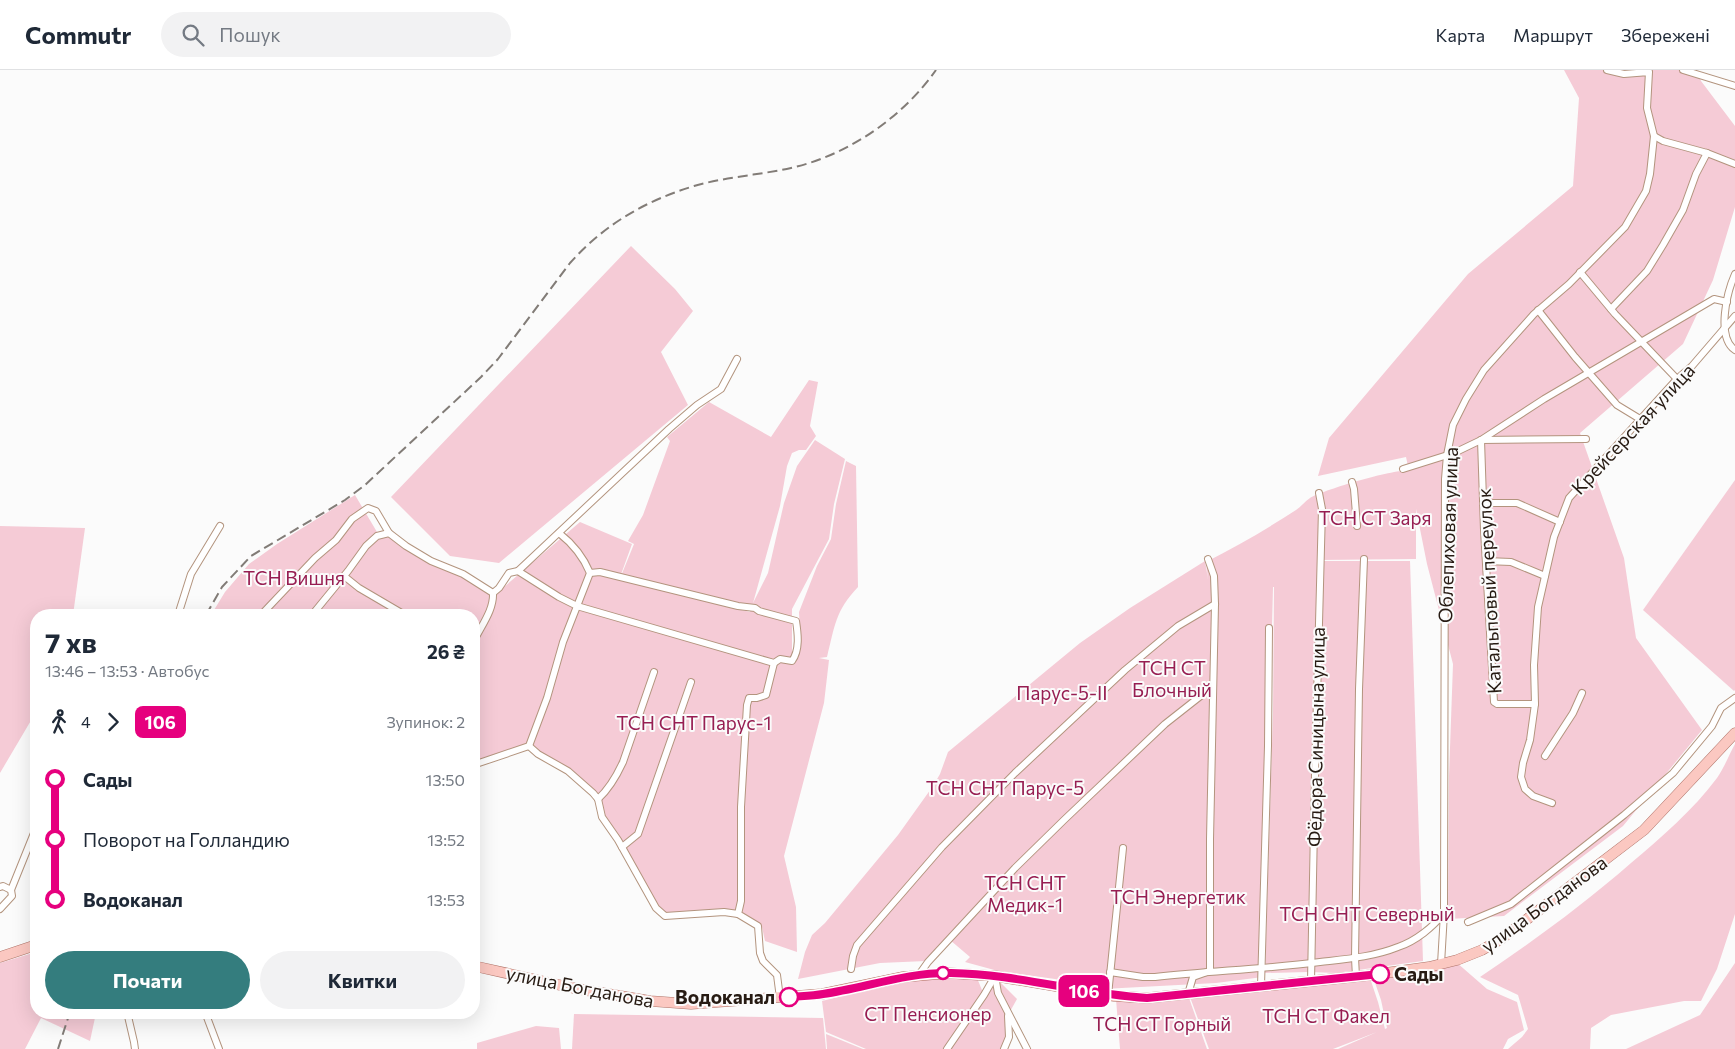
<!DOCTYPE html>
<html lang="uk">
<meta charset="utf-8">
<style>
body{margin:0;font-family:Commissioner,sans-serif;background:#f2f2f3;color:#1f2937;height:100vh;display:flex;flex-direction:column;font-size:19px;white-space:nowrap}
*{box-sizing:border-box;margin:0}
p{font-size:16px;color:#747a83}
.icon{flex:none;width:28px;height:28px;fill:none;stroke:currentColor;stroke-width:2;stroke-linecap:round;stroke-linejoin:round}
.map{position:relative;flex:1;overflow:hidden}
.panel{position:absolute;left:30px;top:539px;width:450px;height:410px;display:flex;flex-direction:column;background:#fff;border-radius:20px;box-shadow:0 5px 20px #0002}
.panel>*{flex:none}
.badge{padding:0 10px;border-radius:8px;font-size:18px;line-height:32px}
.map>.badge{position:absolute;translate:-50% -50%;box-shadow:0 0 0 2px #fff}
.legs{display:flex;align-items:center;gap:8px;height:55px;padding:0 15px;font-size:16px}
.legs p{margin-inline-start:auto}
.head{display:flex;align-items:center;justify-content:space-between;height:85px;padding:0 15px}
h1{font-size:28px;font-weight:700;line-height:38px}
.primary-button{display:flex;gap:10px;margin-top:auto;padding:10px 15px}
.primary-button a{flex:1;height:58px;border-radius:30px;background:#347d7e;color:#fff;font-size:20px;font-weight:700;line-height:58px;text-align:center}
.primary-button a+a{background:#f2f2f3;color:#1f2937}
ul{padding:0 15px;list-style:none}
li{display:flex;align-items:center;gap:18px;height:60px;font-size:19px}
li i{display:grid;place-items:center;width:8px;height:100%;margin:0 6px;background:currentColor}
li i::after{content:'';width:12px;height:12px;margin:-6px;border:4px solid;border-radius:50%;background:#fff}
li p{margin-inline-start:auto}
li:first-child i{background:linear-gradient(#0000 50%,currentColor 0)}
li:last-child i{background:linear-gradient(currentColor 50%,#0000 0)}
header{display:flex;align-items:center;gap:30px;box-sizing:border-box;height:70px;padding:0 25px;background:#fff;border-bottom:1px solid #e0e1e3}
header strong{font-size:24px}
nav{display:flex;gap:28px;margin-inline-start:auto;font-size:18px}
.search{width:350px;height:45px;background:#f2f2f3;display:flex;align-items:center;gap:12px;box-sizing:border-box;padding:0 18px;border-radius:28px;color:#747a83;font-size:19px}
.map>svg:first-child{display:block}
.green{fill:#f5cbd6}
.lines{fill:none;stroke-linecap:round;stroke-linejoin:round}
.minor-casing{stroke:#b3947e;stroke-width:8}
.primary-casing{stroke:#af7469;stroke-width:11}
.minor{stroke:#fff;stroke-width:6}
.primary{stroke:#fbc8c1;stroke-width:10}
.rail{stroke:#827c77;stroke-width:2;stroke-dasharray:10 5;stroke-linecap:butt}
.line-1-casing{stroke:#fff;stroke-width:11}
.line-1{stroke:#e6007e;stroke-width:8}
.stop-1-dot{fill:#fff;stroke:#e6007e;stroke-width:2.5}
.labels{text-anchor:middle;stroke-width:4;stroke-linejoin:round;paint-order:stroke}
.street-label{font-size:19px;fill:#271b13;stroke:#fbfbfb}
.park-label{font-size:19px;fill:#971e52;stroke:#fbfbfb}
.stop-label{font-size:19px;font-weight:bold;fill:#271b13;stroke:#fbfbfb;text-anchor:start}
</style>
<header>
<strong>Commutr</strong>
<div class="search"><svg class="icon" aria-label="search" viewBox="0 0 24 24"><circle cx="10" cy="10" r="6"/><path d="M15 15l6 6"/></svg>Пошук</div>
<nav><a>Карта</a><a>Маршрут</a><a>Збережені</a></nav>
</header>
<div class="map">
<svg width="1735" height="979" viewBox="0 0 1735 979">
<rect width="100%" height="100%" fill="#fbfbfb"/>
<!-- green -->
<g class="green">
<path d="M1564,0H1697L1701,11L1735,56V137L1713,210L1683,274L1580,363L1624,488L1636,568L1702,660L1623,756L1504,846L1448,849L1449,706L1453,594L1427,494L1416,439V489L1319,490L1311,706L1308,902L1265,903L1273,643L1274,517H1267H1273L1263,907L1216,913L1103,919L1055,909L998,901L965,892L970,887L950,870L926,891L880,893L798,909L805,882L812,865L825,853L898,765L933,716L940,704L948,682L1080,573L1130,538L1205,491L1208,509L1206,492C1237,476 1267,459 1296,440C1301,437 1305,431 1310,428C1323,420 1396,398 1409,401L1406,387L1318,406L1329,368L1468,204L1573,116L1579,28Z"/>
<polygon points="631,176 675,219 693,241 661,282 688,335 499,493 450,486 391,427"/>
<path d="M809,310L818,312L810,356L816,366L806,380H799L792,383L787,396L780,436L753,533L768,503L784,433L797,396L815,370L845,389L834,434L829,469L792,539V583L798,584L800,566L799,542L817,496L831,469L836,434L846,391L856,396L858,517C835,541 835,556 827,587L819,588L829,590L824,633L784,786L796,837L797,882L765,871L762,857L755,851L735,840L666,843L659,838L623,772L603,747L599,724L567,697L524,675L479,690L474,686V580L497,523L580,452L632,474L619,510L750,542L752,537L621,506L634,474L628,471L643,445L670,371L667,367L709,332L771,367Z"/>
<polygon points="1735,410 1735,620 1734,621 1643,540"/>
<polygon points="355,425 377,462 365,473 345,501 310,545 211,545 225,522 249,494 277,474"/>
<polygon points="0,456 85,458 73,545 36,545 36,642 0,703"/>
<polygon points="388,465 435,496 460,506 490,523 492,530 474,568 474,545 314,545 361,484 378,467"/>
<polygon points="1323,491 1410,491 1423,891 1336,903 1310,902"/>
<path d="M1735,674V844L1717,899L1701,931H1684L1611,945L1591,958L1590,979H1508L1522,967L1528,959L1518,925L1480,907C1532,872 1583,835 1631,793C1662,767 1693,740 1717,708C1724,698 1729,685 1735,674Z"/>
<polygon points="36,882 36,942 96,943 90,971 41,948 25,979 0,979 0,893"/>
<polygon points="1456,892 1487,919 1517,932 1524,960 1508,969 1503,979 1338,979 1377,962 1333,979 1209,979 1190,927 1370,908 1378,932 1385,959 1387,958 1381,930 1373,907"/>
<polygon points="1735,893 1735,979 1626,979 1700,945"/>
<polygon points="951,905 977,908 984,925 998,910 1017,929 1008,945 1008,967 1003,979 866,979 826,962 822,931 891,914"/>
<polygon points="1189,928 1207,979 1120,979 1116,929"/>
<polygon points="574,944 823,948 826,979 572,979"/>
<polygon points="536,956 559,958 561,979 477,979 477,973"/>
<polygon points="826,964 863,979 827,979"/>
</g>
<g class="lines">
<defs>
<g id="minor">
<polyline points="1683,0 1735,16"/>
<polyline points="1654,66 1663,71 1707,83 1735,94"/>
<polyline points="1580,202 1615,244 1677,309"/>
<path d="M1735,204C1727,222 1716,267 1735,280"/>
<polyline points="1611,239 1647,201 1663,175 1683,140 1696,104 1707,83"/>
<polyline points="1538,240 1575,287 1617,335 1640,349"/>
<polyline points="1403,399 1454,383 1481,370 1544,329 1714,229 1727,232"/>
<polyline points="1352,412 1354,419 1357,456"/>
<polyline points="1483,433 1517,433 1560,452"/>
<polyline points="1486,491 1511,492 1545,506"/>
<path d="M518,501L559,527L577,536L774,593L780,589L792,591C800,580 798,564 796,551L759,541L755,538L738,536L600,502L590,503"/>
<polyline points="344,506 359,518 405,545"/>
<polyline points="178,545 191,504 220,456"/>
<polyline points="261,545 315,488 336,470 352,449 368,438 376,441 389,463"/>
<polyline points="312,545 348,501 366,476 377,466 389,463 406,476 431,491 463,504 493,523"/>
<path d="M474,571C481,556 494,540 493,523L499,518L509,503L518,501L669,359L697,335L721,319L737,289"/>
<polyline points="774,593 766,625 757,628 749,628 747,635 741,737 741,831 738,844 758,856 760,883 763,891 777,905 780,928"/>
<polyline points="1535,634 1497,634 1494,632 1484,460 1481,370 1586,369"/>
<polyline points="529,676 538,684 568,701 593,723 598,729 602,747 618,770 656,838 665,846 724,842 738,844"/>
<polyline points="1545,686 1573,643 1582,623"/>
<path d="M474,690L479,693L529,676L547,628L563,572L590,503C583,486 573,474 559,463"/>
<path d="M598,729C608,720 617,705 623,692L654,602"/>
<polyline points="1552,733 1533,726 1525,719 1521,707 1523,693 1530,670 1535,634 1534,595 1538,537 1554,467 1569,428 1677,309 1692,296 1735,246"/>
<polyline points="622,777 638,764 691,612"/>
<polyline points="0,817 3,816 11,820 12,826 0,839"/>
<polyline points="11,820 36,758"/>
<polyline points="1468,852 1511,834 1624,745 1673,703 1712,656 1721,638 1735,628"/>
<polyline points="1441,894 1444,843 1445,409 1447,385 1453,355 1466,329 1484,300 1534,244 1569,214 1625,157 1646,121 1650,104 1654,66 1647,38 1649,2 1624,4 1607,0"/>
<polyline points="851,899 853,886 857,875 942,777 1015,703 1125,600 1178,556 1215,534"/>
<path d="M1110,902L1143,907H1155C1210,901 1265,899 1320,892C1346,889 1373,887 1398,877C1416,871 1433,857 1444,843"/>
<polyline points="918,906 928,892 1015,798 1064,750 1165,654 1212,617"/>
<polyline points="995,906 998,923 1027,979"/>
<polyline points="1356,907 1355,888 1359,619 1364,489"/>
<polyline points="1311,911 1315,705 1322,439 1319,423"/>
<polyline points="1261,916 1268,676 1269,558"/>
<polyline points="1188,924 1193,907 1210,901 1210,769 1215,534 1214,506 1208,489"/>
<polyline points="1108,925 1123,778"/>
<polyline points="127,942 134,972 135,979"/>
<polyline points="205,942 219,979"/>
<polyline points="947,979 984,925 995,906"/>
<polyline points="1004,979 1009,967 1008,946"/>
</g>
<g id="primary">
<polyline points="0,887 36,875"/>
<polyline points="474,896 573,918 650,931 691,934 822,924 903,907 949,903 995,906 1114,926 1147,928 1371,905 1429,897 1457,890 1482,880 1501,869 1644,760 1735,663"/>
</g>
</defs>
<!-- minor casing -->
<use href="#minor" class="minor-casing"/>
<!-- primary casing -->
<use href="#primary" class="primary-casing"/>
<!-- minor -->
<use href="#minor" class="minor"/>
<!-- primary -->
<use href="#primary" class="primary"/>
<!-- rail -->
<g class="rail">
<path d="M206,545L222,517L251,486L345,430L365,415L481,307L498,289L570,193C605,154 645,131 694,116C725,107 759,105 791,98C848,85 902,48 936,0"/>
<polyline points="58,979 70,942"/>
</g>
</g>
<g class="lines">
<defs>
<path id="line-1" d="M789,927C800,926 812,926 823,924C865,918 907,902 951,903C1017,904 1081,924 1147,928L1380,904"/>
</defs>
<!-- line-1 casing -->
<use href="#line-1" class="line-1-casing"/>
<!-- line-1 -->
<use href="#line-1" class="line-1"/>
</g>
<!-- markers -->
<g class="stop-1-dot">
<circle cx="943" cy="903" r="6"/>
<circle cx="1380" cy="904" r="9"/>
<circle cx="789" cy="927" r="9"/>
</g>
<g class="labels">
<!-- street labels -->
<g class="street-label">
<text transform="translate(1633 359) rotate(-47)" y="7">Крейсерская улица</text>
<text transform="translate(1448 465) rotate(-88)" y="7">Облепиховая улица</text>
<text transform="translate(1489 521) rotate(-93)" y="7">Катальповый переулок</text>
<text transform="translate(1316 667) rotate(-89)" y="7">Фёдора Синицына улица</text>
<text transform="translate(1544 834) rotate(-36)" y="7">улица Богданова</text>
<text transform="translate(580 917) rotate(11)" y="7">улица Богданова</text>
</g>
<!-- park labels -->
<g class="park-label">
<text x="1375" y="455">ТСН СТ Заря</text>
<text x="294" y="515">ТСН Вишня</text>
<text x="1172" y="605">ТСН СТ<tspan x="1172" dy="22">Блочный</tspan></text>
<text x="1062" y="630">Парус-5-II</text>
<text x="694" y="660">ТСН СНТ Парус-1</text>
<text x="1005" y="725">ТСН СНТ Парус-5</text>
<text x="1025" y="820">ТСН СНТ<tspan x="1025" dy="22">Медик-1</tspan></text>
<text x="1178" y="834">ТСН Энергетик</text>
<text x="1367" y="851">ТСН СНТ Северный</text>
<text x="928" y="951">СТ Пенсионер</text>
<text x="1326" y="953">ТСН СТ Факел</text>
<text x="1162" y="961">ТСН СТ Горный</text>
</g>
<!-- stop labels -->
<g class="stop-label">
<text x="1394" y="911">Сады</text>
<text x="775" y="934" text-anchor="end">Водоканал</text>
</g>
</g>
</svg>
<b class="badge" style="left:1084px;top:921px;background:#e6007e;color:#fff">106</b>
<section class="panel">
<div class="head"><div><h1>7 хв</h1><p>13:46 – 13:53 · Автобус</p></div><b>26 ₴</b></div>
<div class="legs"><svg class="icon" aria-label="walk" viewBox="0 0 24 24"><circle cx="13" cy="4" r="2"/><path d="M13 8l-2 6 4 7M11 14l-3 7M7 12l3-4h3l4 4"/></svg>4<svg class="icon" aria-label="forward" viewBox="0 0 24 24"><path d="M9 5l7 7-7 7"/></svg><b class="badge" style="background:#e6007e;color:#fff">106</b><p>Зупинок: 2</p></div>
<ul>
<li><i style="color:#e6007e"></i><b>Сады</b><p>13:50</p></li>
<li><i style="color:#e6007e"></i><span>Поворот на Голландию</span><p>13:52</p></li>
<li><i style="color:#e6007e"></i><b>Водоканал</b><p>13:53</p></li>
</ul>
<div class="primary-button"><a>Почати</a><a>Квитки</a></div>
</section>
</div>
